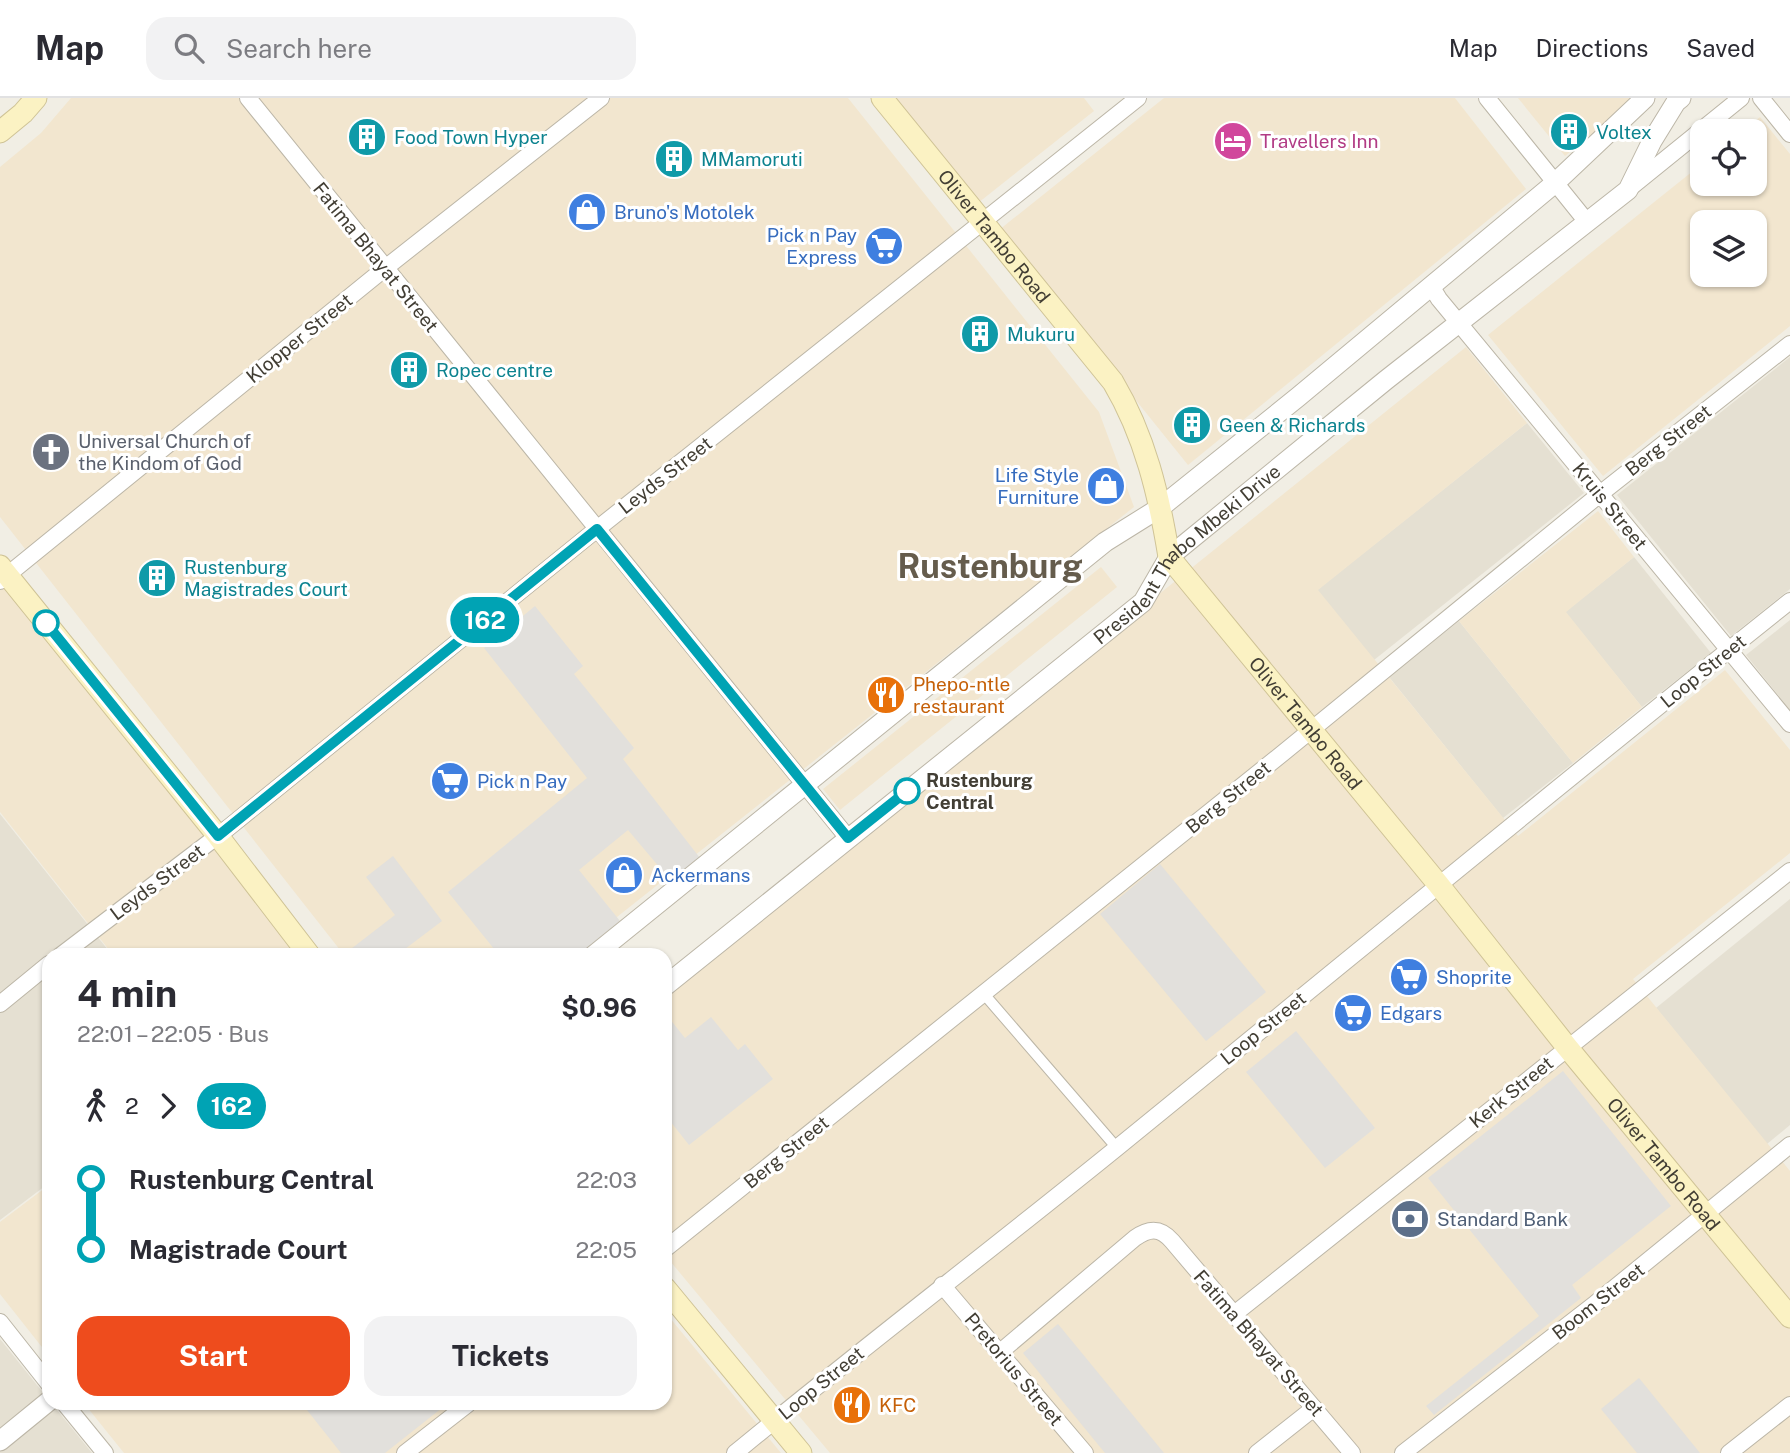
<!DOCTYPE html>
<meta charset="utf-8">
<style>
body{margin:0;font-family:"Public Sans",sans-serif;background:#f2f2f3;color:#2b2b33;height:100vh;display:flex;flex-direction:column;font-size:26px;white-space:nowrap}
*{box-sizing:border-box;margin:0}
p{font-size:23px;color:#7c7c81}
.icon{flex:none;width:38px;height:38px;fill:none;stroke:currentColor;stroke-width:2;stroke-linecap:round;stroke-linejoin:round}
.map{position:relative;flex:1;overflow:hidden}
.sheet{position:absolute;left:42px;top:850px;width:630px;height:462px;display:flex;flex-direction:column;background:#fff;border-radius:21px;box-shadow:0 2px 5px #0004}
.sheet>*{flex:none}
.badge{padding:0 14px;border-radius:23px;font-size:24px;line-height:46px}
.fabs{position:absolute;left:1690px;top:21px;display:grid;gap:14px}
.fabs a{display:grid;place-items:center;width:77px;height:77px;border-radius:14px;background:#fff;box-shadow:0 2px 5px #0004;font-size:35px}
.map>.badge{position:absolute;translate:-50% -50%;box-shadow:0 0 0 4px #fff}
.legs{display:flex;align-items:center;gap:10px;height:77px;padding:0 35px;font-size:23px}
.legs p{margin-inline-start:auto}
.summary{display:flex;align-items:center;justify-content:space-between;height:119px;padding:0 35px}
h1{font-size:38px;font-weight:700;line-height:52px}
.primary-button{display:flex;gap:14px;margin-top:auto;padding:14px 35px}
.primary-button a{flex:1;height:80px;border-radius:21px;background:#ee4c1d;color:#fff;font-size:28px;font-weight:700;line-height:80px;text-align:center}
.primary-button a+a{background:#f2f2f3;color:#2b2b33}
ul{padding:0 35px;list-style:none}
li{display:flex;align-items:center;gap:24px;height:70px;font-size:26px}
li i{display:grid;place-items:center;width:10px;height:100%;margin:0 9px;background:currentColor}
li i::after{content:'';width:18px;height:18px;margin:-9px;border:5px solid;border-radius:50%;background:#fff}
li p{margin-inline-start:auto}
li:first-child i{background:linear-gradient(#0000 50%,currentColor 0)}
li:last-child i{background:linear-gradient(currentColor 50%,#0000 0)}
header{display:flex;align-items:center;gap:42px;box-sizing:border-box;height:98px;padding:0 35px;background:#fff;border-bottom:2px solid #e1e1e2}
header strong{font-size:33px}
nav{display:flex;gap:38px;margin-inline-start:auto;font-size:24px}
.search{width:490px;height:63px;background:#f2f2f3;display:flex;align-items:center;gap:18px;box-sizing:border-box;padding:0 24px;border-radius:21px;color:#7c7c81;font-size:26px}
.map>svg:first-child{display:block}
.residential{fill:#e5e0d2}
.commercial{fill:#f2e6cf;fill-rule:evenodd}
.parking{fill:#e2e0dc}
.lines{fill:none;stroke-linecap:round;stroke-linejoin:round}
.pedestrian-casing{stroke:#bcb6a7;stroke-width:12}
.minor-casing{stroke:#bcb6a7;stroke-width:18}
.tertiary-casing{stroke:#bcb6a7;stroke-width:21}
.secondary-casing{stroke:#cfc396;stroke-width:23}
.pedestrian{stroke:#fff;stroke-width:10}
.minor{stroke:#fff;stroke-width:16}
.tertiary{stroke:#fff;stroke-width:19}
.secondary{stroke:#fbf2c3;stroke-width:21}
.line-1-casing{stroke:#fff;stroke-width:16}
.line-1{stroke:#00a3b4;stroke-width:10}
.stop-1-dot{fill:#fff;stroke:#00a3b4;stroke-width:3.5}
.labels{text-anchor:middle;stroke-width:6;stroke-linejoin:round;paint-order:stroke}
.culture-label{font-size:19px;fill:#0d838f;stroke:#fff;text-anchor:start}
.hotel-label{font-size:19px;fill:#b23c85;stroke:#fff;text-anchor:start}
.shop-label{font-size:19px;fill:#366cbe;stroke:#fff;text-anchor:start}
.street-label{font-size:19px;fill:#423e34;stroke:#fff}
.worship-label{font-size:19px;fill:#5b616d;stroke:#fff;text-anchor:start}
.food-label{font-size:19px;fill:#c56008;stroke:#fff;text-anchor:start}
.stop-label{font-size:19px;font-weight:bold;fill:#423e34;stroke:#fff;text-anchor:start}
.service-label{font-size:19px;fill:#4e5e75;stroke:#fff;text-anchor:start}
.town-label{font-size:33px;font-weight:bold;fill:#655c4c;stroke:#fff}
</style>
<header>
<strong>Map</strong>
<div class="search"><svg class="icon" aria-label="search" viewBox="0 0 24 24"><circle cx="10" cy="10" r="6"/><path d="M15 15l6 6"/></svg>Search here</div>
<nav><a>Map</a><a>Directions</a><a>Saved</a></nav>
</header>
<div class="map">
<svg width="1790" height="1355" viewBox="0 0 1790 1355">
<rect width="100%" height="100%" fill="#f1eee4"/>
<!-- residential -->
<g class="residential">
<polygon points="1790,259 1790,491 1731,538 1617,397"/>
<polygon points="1527,325 1584,395 1374,562 1317,492"/>
<polygon points="1634,459 1711,555 1642,609 1565,514"/>
<polygon points="1790,522 1790,612 1746,557"/>
<polygon points="1459,523 1573,665 1503,720 1389,579"/>
<polygon points="0,716 112,857 49,858 49,1085 0,1122"/>
<polygon points="1790,801 1790,1027 1767,1046 1656,910"/>
<polygon points="0,1241 49,1302 92,1355 0,1355"/>
</g>
<!-- commercial -->
<g class="commercial">
<polygon points="71,0 848,0 1099,314 1134,409 569,857 344,857 0,419 0,69 41,35"/>
<polygon points="893,0 1084,0 1094,13 978,105"/>
<polygon points="1164,0 1455,0 1526,91 1188,367 999,132"/>
<polygon points="1518,0 1637,0 1565,58"/>
<path d="M1760,19L1790,56V228L1603,378L1488,237L1703,65V86H1755V33H1742ZM1703,124H1755V177H1703Z"/>
<polygon points="1466,249 1527,325 1318,492 1518,738 1725,572 1790,652 1790,755 1633,881 1790,1073 1790,1355 830,1355 665,1157 665,894"/>
<polygon points="1598,413 1634,459 1566,514 1642,609 1573,665 1459,523"/>
<polygon points="1101,469 1117,489 840,712 823,691"/>
<polygon points="0,484 300,857 113,857 0,714"/>
<polygon points="49,1087 49,1258 0,1196 0,1124"/>
<polygon points="665,1214 781,1355 124,1355 87,1309 92,1306 665,1306"/>
</g>
<!-- parking -->
<g class="parking">
<polygon points="535,508 583,568 574,576 634,650 623,661 700,760 671,783 628,732 579,772 620,823 578,857 499,857 448,794 587,680 484,550"/>
<polygon points="393,758 442,823 397,857 350,857 347,854 395,817 366,779"/>
<polygon points="1160,766 1266,894 1206,943 1100,816"/>
<polygon points="665,915 685,940 711,919 738,952 745,946 773,981 689,1047 670,1023 665,1027"/>
<polygon points="1296,933 1375,1030 1325,1070 1246,974"/>
<polygon points="1563,973 1671,1108 1572,1187 1581,1200 1434,1317 1426,1308 1539,1218 1428,1080"/>
<polygon points="1058,1226 1164,1355 1105,1355 1023,1255"/>
<polygon points="1639,1280 1700,1355 1637,1355 1601,1311"/>
<polygon points="315,1306 447,1306 385,1355 341,1355 307,1312"/>
</g>
<g class="lines">
<defs>
<polyline id="pedestrian" points="984,896 1117,1050"/>
<g id="minor">
<polyline points="248,0 848,740"/>
<polyline points="1487,0 1587,124"/>
<polyline points="1761,0 1790,36"/>
<polyline points="1631,89 1741,0"/>
<polyline points="1431,188 1439,201 1790,626"/>
<polyline points="0,483 384,171 601,0"/>
<polyline points="60,858 228,730 597,431 1138,0"/>
<polyline points="0,906 49,866"/>
<polyline points="665,1151 1283,655 1600,396 1790,246"/>
<polyline points="942,1187 1085,1355"/>
<polyline points="1233,1217 1790,773"/>
<polyline points="0,1224 49,1286"/>
<path d="M999,1255L1135,1140C1149,1130 1160,1129 1172,1143L1352,1355"/>
<polyline points="65,1306 105,1355"/>
<polyline points="405,1355 468,1306"/>
<path d="M735,1355C861,1251 991,1152 1118,1049C1342,867 1564,683 1790,503"/>
<polyline points="1257,1355 1314,1310"/>
<polyline points="1403,1355 1596,1205 1790,1047"/>
<polyline points="1729,1355 1790,1307"/>
</g>
<g id="tertiary">
<polyline points="593,858 1105,444 1161,409 1298,299 1555,85 1645,0"/>
<path id="s1" d="M665,888L1143,504L1169,459L1386,282L1628,92L1652,43L1676,4L1681,0"/>
<polyline points="0,1343 49,1303"/>
</g>
<g id="secondary">
<path id="s2" d="M882,0L1113,284C1145,338 1159,397 1169,459L1438,786L1567,949L1790,1219"/>
<polyline points="0,34 23,15 36,0"/>
<polyline points="0,468 218,738 310,858"/>
<polyline points="665,1190 801,1355"/>
</g>
</defs>
<!-- pedestrian casing -->
<use href="#pedestrian" class="pedestrian-casing"/>
<!-- minor casing -->
<use href="#minor" class="minor-casing"/>
<!-- tertiary casing -->
<use href="#tertiary" class="tertiary-casing"/>
<!-- secondary casing -->
<use href="#secondary" class="secondary-casing"/>
<!-- pedestrian -->
<use href="#pedestrian" class="pedestrian"/>
<!-- minor -->
<use href="#minor" class="minor"/>
<!-- tertiary -->
<use href="#tertiary" class="tertiary"/>
<!-- secondary -->
<use href="#secondary" class="secondary"/>
</g>
<g class="lines">
<defs>
<polyline id="line-1" points="46,525 218,738 597,431 848,740 907,693"/>
</defs>
<!-- line-1 casing -->
<use href="#line-1" class="line-1-casing"/>
<!-- line-1 -->
<use href="#line-1" class="line-1"/>
</g>
<!-- icons -->
<defs>
<symbol id="building-disc" viewBox="-11 -11 22 22"><circle r="9.5" fill="#0f9aa8" stroke="#fff"/><path d="M-4-6H4V6H1V3H-1V6H-4ZM-2.5-4.3h1.7v1.8h-1.7ZM.8-4.3h1.7v1.8H.8ZM-2.5-1h1.7V.8h-1.7ZM.8-1h1.7V.8H.8Z" fill="#fff"/></symbol>
<symbol id="hotel-disc" viewBox="-11 -11 22 22"><circle r="9.5" fill="#d1479c" stroke="#fff"/><path d="M-6-4.5h1.5V1H6V5H4.5V3h-9V5H-6ZM-4 0a1.8 1.8 0 1 1 3.6 0ZM.5 0V-2.5h3Q6-2.5 6 0Z" fill="#fff"/></symbol>
<symbol id="shop-disc" viewBox="-11 -11 22 22"><circle r="9.5" fill="#3f7fe0" stroke="#fff"/><path d="M-5-2.5h2.3a2.7 3.5 0 0 1 5.4 0H5L5.5 6h-11ZM-1.5-2.5h3a1.5 2.3 0 0 0-3 0Z" fill="#fff"/></symbol>
<symbol id="supermarket-disc" viewBox="-11 -11 22 22"><circle r="9.5" fill="#3f7fe0" stroke="#fff"/><path d="M-6-5.5h2.5l.6 2H6L4.5 2H-2.5L-4.4-4H-6ZM-1.5 3.2a1.3 1.3 0 1 0 .1 0ZM3 3.2a1.3 1.3 0 1 0 .1 0Z" fill="#fff"/></symbol>
<symbol id="church-disc" viewBox="-11 -11 22 22"><circle r="9.5" fill="#6b7280" stroke="#fff"/><path d="M-1.2-6h2.4v3.5h3.3v2.4h-3.3V6h-2.4V-.1h-3.3v-2.4h3.3Z" fill="#fff"/></symbol>
<symbol id="restaurant-disc" viewBox="-11 -11 22 22"><circle r="9.5" fill="#e8710a" stroke="#fff"/><path d="M-5-6h1v4h1v-4h1v4h1v-4h1v5L-1.5 .5V6h-2V.5L-5-1ZM5-6V6H3V1.5H1.5Q1.5-4 5-6Z" fill="#fff"/></symbol>
<symbol id="bank-disc" viewBox="-11 -11 22 22"><circle r="9.5" fill="#5c6f8a" stroke="#fff"/><path d="M-6-4H6V4H-6ZM0-2.3a2.3 2.3 0 1 0 0 4.6a2.3 2.3 0 1 0 0-4.6Z" fill="#fff"/></symbol>
</defs>
<g fill-rule="evenodd">
<use href="#building-disc" x="1547" y="12" width="44" height="44"/>
<use href="#building-disc" x="345" y="17" width="44" height="44"/>
<use href="#hotel-disc" x="1211" y="21" width="44" height="44"/>
<use href="#building-disc" x="652" y="39" width="44" height="44"/>
<use href="#shop-disc" x="565" y="92" width="44" height="44"/>
<use href="#supermarket-disc" x="862" y="126" width="44" height="44"/>
<use href="#building-disc" x="958" y="214" width="44" height="44"/>
<use href="#building-disc" x="387" y="250" width="44" height="44"/>
<use href="#building-disc" x="1170" y="305" width="44" height="44"/>
<use href="#church-disc" x="29" y="332" width="44" height="44"/>
<use href="#shop-disc" x="1084" y="366" width="44" height="44"/>
<use href="#building-disc" x="135" y="458" width="44" height="44"/>
<use href="#restaurant-disc" x="864" y="575" width="44" height="44"/>
<use href="#supermarket-disc" x="428" y="661" width="44" height="44"/>
<use href="#shop-disc" x="602" y="755" width="44" height="44"/>
<use href="#supermarket-disc" x="1387" y="857" width="44" height="44"/>
<use href="#supermarket-disc" x="1331" y="893" width="44" height="44"/>
<use href="#bank-disc" x="1388" y="1099" width="44" height="44"/>
<use href="#restaurant-disc" x="830" y="1285" width="44" height="44"/>
</g>
<!-- markers -->
<g class="stop-1-dot">
<circle cx="46" cy="525" r="12"/>
<circle cx="907" cy="693" r="12"/>
</g>
<g class="labels">
<!-- culture labels -->
<g class="culture-label">
<text x="1596" y="41">Voltex</text>
<text x="394" y="46">Food Town Hyper</text>
<text x="701" y="68">MMamoruti</text>
<text x="1007" y="243">Mukuru</text>
<text x="436" y="279">Ropec centre</text>
<text x="1219" y="334">Geen &amp; Richards</text>
<text x="184" y="476">Rustenburg<tspan x="184" dy="22">Magistrades Court</tspan></text>
</g>
<!-- hotel labels -->
<g class="hotel-label">
<text x="1260" y="50">Travellers Inn</text>
</g>
<!-- shop labels -->
<g class="shop-label">
<text x="614" y="121">Bruno's Motolek</text>
<text x="857" y="144" text-anchor="end">Pick n Pay<tspan x="857" dy="22">Express</tspan></text>
<text x="1079" y="384" text-anchor="end">Life Style<tspan x="1079" dy="22">Furniture</tspan></text>
<text x="477" y="690">Pick n Pay</text>
<text x="651" y="784">Ackermans</text>
<text x="1436" y="886">Shoprite</text>
<text x="1380" y="922">Edgars</text>
</g>
<!-- street labels -->
<g class="street-label">
<text dy="7" stroke="none"><textPath href="#s2" startOffset="178">Oliver Tambo Road</textPath></text>
<text transform="translate(376 159) rotate(51)" y="7">Fatima Bhayat Street</text>
<text transform="translate(299 240) rotate(-39)" y="7">Klopper Street</text>
<text transform="translate(1668 342) rotate(-38)" y="7">Berg Street</text>
<text transform="translate(665 377) rotate(-38)" y="7">Leyds Street</text>
<text transform="translate(1610 408) rotate(51)" y="7">Kruis Street</text>
<text dy="7" stroke="none"><textPath href="#s1" startOffset="679">President Thabo Mbeki Drive</textPath></text>
<text transform="translate(1703 573) rotate(-39)" y="7">Loop Street</text>
<text dy="7" stroke="none"><textPath href="#s2" startOffset="766">Oliver Tambo Road</textPath></text>
<text transform="translate(1228 699) rotate(-39)" y="7">Berg Street</text>
<text transform="translate(157 784) rotate(-37)" y="7">Leyds Street</text>
<text transform="translate(1263 930) rotate(-39)" y="7">Loop Street</text>
<text transform="translate(1511 994) rotate(-39)" y="7">Kerk Street</text>
<text transform="translate(786 1054) rotate(-39)" y="7">Berg Street</text>
<text dy="7" stroke="none"><textPath href="#s2" startOffset="1334">Oliver Tambo Road</textPath></text>
<text transform="translate(1598 1203) rotate(-38)" y="7">Boom Street</text>
<text transform="translate(1259 1245) rotate(49)" y="7">Fatima Bhayat Street</text>
<text transform="translate(1014 1271) rotate(50)" y="7">Pretorius Street</text>
<text transform="translate(821 1285) rotate(-39)" y="7">Loop Street</text>
</g>
<!-- worship labels -->
<g class="worship-label">
<text x="78" y="350">Universal Church of<tspan x="78" dy="22">the Kindom of God</tspan></text>
</g>
<!-- food labels -->
<g class="food-label">
<text x="913" y="593">Phepo-ntle<tspan x="913" dy="22">restaurant</tspan></text>
<text x="879" y="1314">KFC</text>
</g>
<!-- stop labels -->
<g class="stop-label">
<text x="926" y="689">Rustenburg<tspan x="926" dy="22">Central</tspan></text>
</g>
<!-- service labels -->
<g class="service-label">
<text x="1437" y="1128">Standard Bank</text>
</g>
<!-- town labels -->
<g class="town-label">
<text x="990" y="480">Rustenburg</text>
</g>
</g>
</svg>
<div class="fabs">
<a><svg class="icon" aria-label="locate" viewBox="0 0 24 24"><circle cx="12" cy="12" r="6"/><path d="M12 2v4M12 18v4M2 12h4M18 12h4"/></svg></a>
<a><svg class="icon" aria-label="layers" viewBox="0 0 24 24"><path d="M12 4l9 5-9 5-9-5zM3 14l9 5 9-5"/></svg></a>
</div>
<b class="badge" style="left:485px;top:522px;background:#00a3b4;color:#fff">162</b>
<section class="sheet">
<div class="summary"><div><h1>4 min</h1><p>22:01 – 22:05 · Bus</p></div><b>$0.96</b></div>
<div class="legs"><svg class="icon" aria-label="walk" viewBox="0 0 24 24"><circle cx="13" cy="4" r="2"/><path d="M13 8l-2 6 4 7M11 14l-3 7M7 12l3-4h3l4 4"/></svg>2<svg class="icon" aria-label="forward" viewBox="0 0 24 24"><path d="M9 5l7 7-7 7"/></svg><b class="badge" style="background:#00a3b4;color:#fff">162</b></div>
<ul>
<li><i style="color:#00a3b4"></i><b>Rustenburg Central</b><p>22:03</p></li>
<li><i style="color:#00a3b4"></i><b>Magistrade Court</b><p>22:05</p></li>
</ul>
<div class="primary-button"><a>Start</a><a>Tickets</a></div>
</section>
</div>
